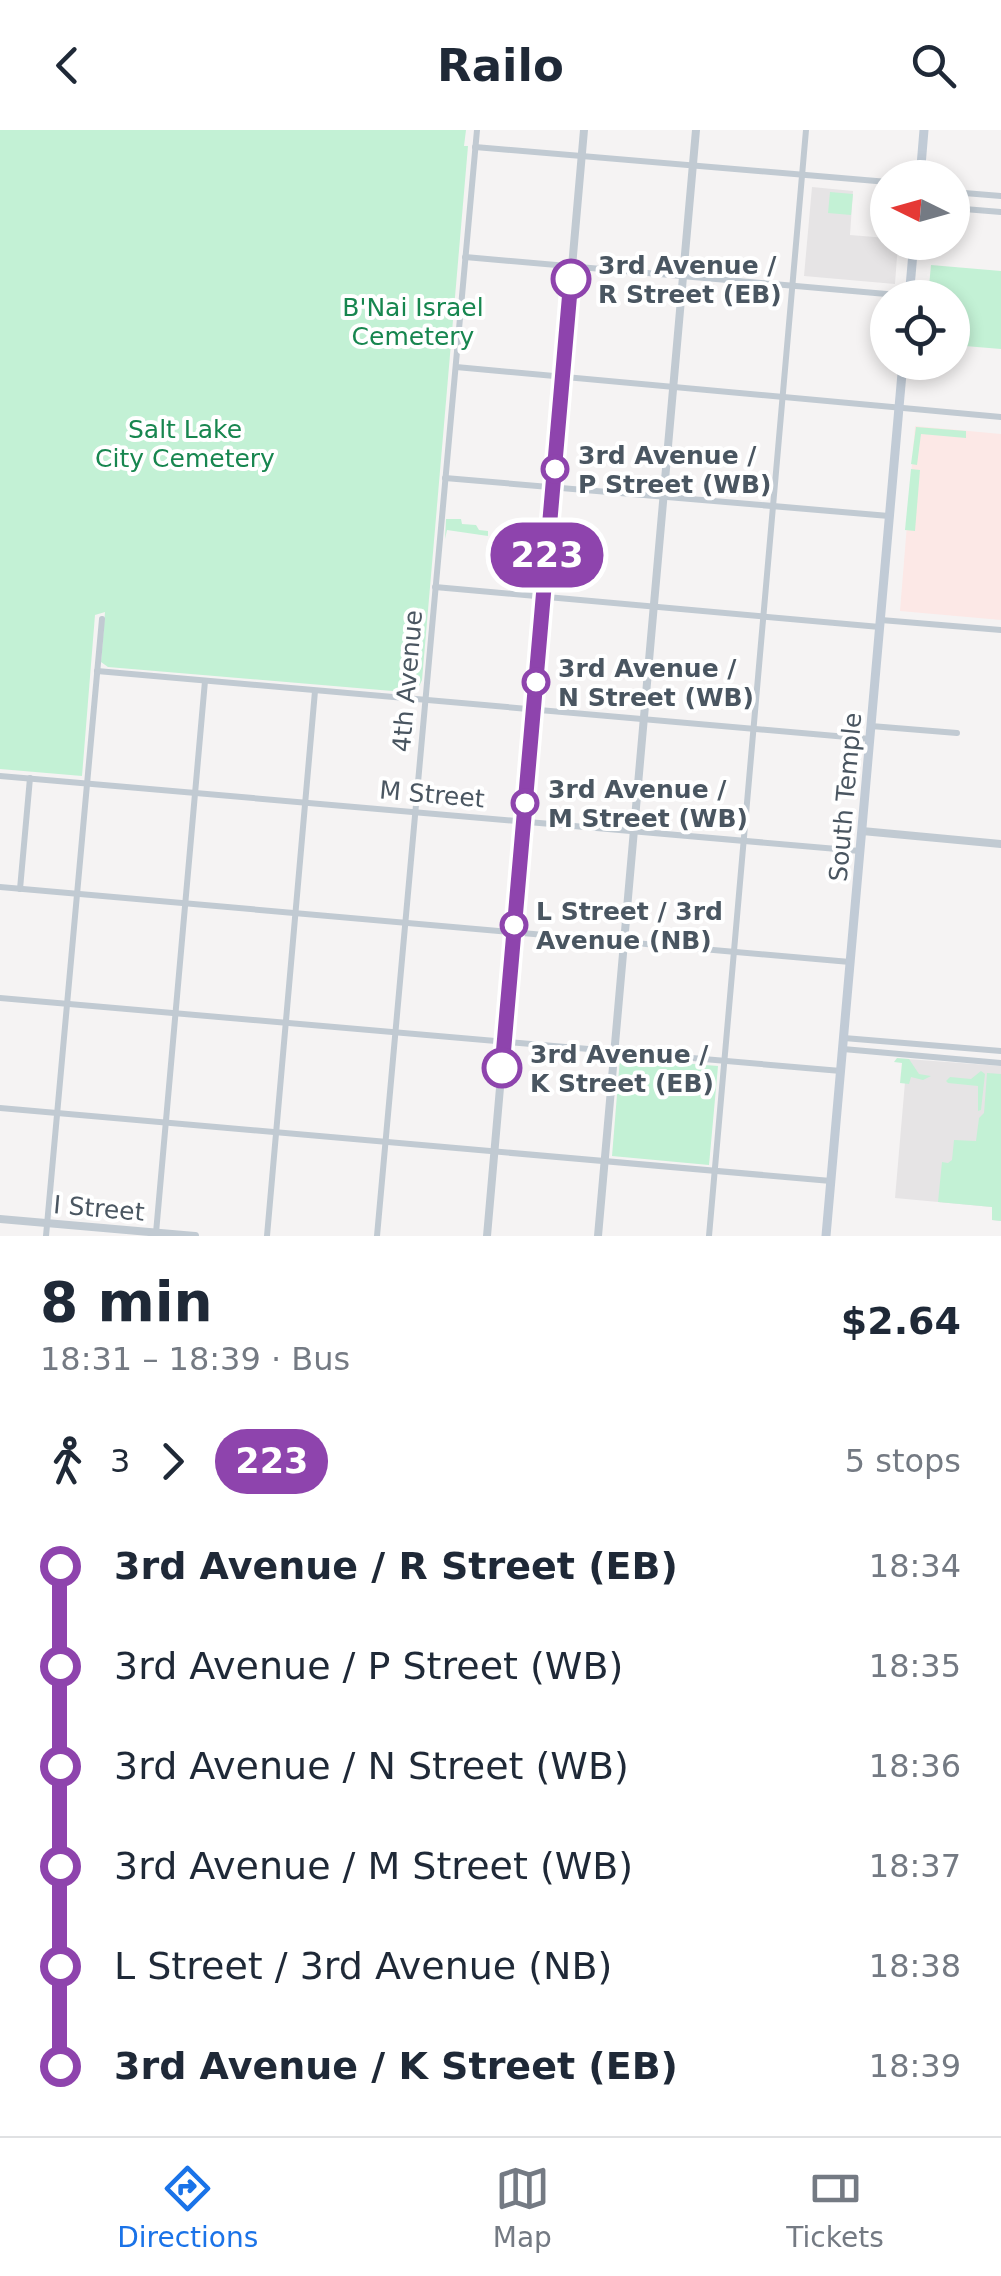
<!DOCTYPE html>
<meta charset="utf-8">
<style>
body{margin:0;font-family:"DejaVu Sans",sans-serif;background:#f2f2f3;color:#1f2937;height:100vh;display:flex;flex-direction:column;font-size:38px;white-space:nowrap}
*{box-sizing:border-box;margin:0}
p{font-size:32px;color:#747a83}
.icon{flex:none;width:55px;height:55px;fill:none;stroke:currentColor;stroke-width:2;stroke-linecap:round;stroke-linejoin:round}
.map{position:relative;height:1106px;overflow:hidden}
.side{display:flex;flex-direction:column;background:#fff;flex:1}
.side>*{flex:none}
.badge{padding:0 20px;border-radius:32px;font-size:35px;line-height:65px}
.needle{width:65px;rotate:275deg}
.buttons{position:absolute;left:870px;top:30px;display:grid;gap:20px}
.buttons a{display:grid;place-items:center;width:100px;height:100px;border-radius:50%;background:#fff;box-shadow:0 5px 15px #0003;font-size:50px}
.map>.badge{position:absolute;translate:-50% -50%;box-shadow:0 0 0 5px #fff}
.legs{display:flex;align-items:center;gap:15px;height:110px;padding:0 40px;font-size:32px}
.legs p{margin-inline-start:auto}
.headline{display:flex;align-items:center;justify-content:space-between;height:170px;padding:0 40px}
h1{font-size:55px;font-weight:700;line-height:75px}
ul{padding:0 40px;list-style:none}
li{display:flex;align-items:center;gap:35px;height:100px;font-size:38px}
li i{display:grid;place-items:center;width:15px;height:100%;margin:0 12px;background:currentColor}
li i::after{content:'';width:25px;height:25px;margin:-12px;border:8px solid;border-radius:50%;background:#fff}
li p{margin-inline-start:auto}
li:first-child i{background:linear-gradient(#0000 50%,currentColor 0)}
li:last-child i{background:linear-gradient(currentColor 50%,#0000 0)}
header{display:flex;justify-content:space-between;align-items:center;height:130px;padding:0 40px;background:#fff;font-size:45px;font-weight:700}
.tabs{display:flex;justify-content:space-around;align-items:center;height:140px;border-top:2px solid #e0e1e3;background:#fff;font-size:28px;color:#747a83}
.tabs a{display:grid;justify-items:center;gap:5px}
.tabs .on{color:#1a73e8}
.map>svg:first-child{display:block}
.education{fill:#e6e4e5}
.medical{fill:#fce8e6}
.green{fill:#c3f1d5}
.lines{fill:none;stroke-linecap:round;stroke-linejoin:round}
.minor{stroke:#c1cad2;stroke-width:6}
.tertiary{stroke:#c1cad2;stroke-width:8}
.secondary{stroke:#c1cbd6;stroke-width:9}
.line-1-casing{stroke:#fff;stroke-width:22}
.line-1{stroke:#8e44ad;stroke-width:15}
.stop-1-dot{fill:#fff;stroke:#8e44ad;stroke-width:5}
.labels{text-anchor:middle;stroke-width:8;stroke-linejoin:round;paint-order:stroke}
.stop-label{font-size:25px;font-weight:bold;fill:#4a5661;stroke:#fff;text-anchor:start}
.park-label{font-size:25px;fill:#17864f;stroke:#fff}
.street-label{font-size:25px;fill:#4a5661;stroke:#fff}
</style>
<header><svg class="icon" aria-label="back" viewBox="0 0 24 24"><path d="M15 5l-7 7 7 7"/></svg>Railo<svg class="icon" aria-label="search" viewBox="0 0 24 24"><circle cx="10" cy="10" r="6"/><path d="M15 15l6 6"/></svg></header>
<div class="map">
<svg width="1001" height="1106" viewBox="0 0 1001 1106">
<rect width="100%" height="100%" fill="#f5f3f3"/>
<!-- education -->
<g class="education">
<polygon points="812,57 853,61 850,105 887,108 888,112 898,113 895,154 804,146"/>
<polygon points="907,929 1001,936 1001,1091 992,1090 992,1077 895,1068"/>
</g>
<!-- medical -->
<polygon class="medical" points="915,296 1001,304 1001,490 900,481"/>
<!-- green -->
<g class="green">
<polygon points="0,0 466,0 464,16 468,16 422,550 416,563 108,537 101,532 105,482 95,485 82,646 0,639"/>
<polygon points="830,62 853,64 851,85 828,83"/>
<polygon points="931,135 1001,141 1001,219 953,215 952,168 928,167"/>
<polygon points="916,297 966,301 966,308 921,304 917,335 911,334"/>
<polygon points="911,339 920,340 915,401 905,400"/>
<polygon points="446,389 461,389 462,394 476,395 479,400 488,401 488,406 447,400 445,409"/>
<polygon points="620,928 718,936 709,1035 612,1026"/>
<polygon points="897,928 909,929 919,944 931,946 923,950 911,947 909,954 900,953 902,933 894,932"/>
<polygon points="981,941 985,944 981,980 978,981 978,956 948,953 946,951 950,947 971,949"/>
<polygon points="987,943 1001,944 1001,1091 992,1090 992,1077 938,1072 942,1032 948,1033 952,1030 954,1010 976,1011 979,988 984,983"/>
</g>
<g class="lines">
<!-- minor -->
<g class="minor">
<polyline points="475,17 888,52"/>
<polyline points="952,62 1001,66"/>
<polyline points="952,78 1001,82"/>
<polyline points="465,127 909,166"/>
<polyline points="456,237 1001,287"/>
<polyline points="445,348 889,386"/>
<polyline points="435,457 880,497"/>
<polyline points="881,490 1001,500"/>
<polyline points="97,541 870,609"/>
<polyline points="871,596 957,603"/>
<polyline points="0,646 860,721"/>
<polyline points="0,757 850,832"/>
<polyline points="20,759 30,648"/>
<polyline points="0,868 841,941"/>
<polyline points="844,908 1001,921"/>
<polyline points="843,919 1001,933"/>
<polyline points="0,978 831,1051"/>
<polyline points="156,1103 205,551"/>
<polyline points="46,1106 102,489"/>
<polyline points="267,1106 315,561"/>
<polyline points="377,1106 477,0"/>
<polyline points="709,1106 806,0"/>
</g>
<!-- tertiary -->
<g class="tertiary">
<polyline points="862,701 1001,714"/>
<polyline points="0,1089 195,1106"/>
<polyline points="487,1106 584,0"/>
<polyline points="598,1106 696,0"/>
</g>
<!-- secondary -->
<g class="secondary">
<polyline points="920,48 924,0"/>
<polyline points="909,168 914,112"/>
<polyline points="826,1106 903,232"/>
</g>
</g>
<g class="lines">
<defs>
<polyline id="line-1" points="502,938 571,149"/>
</defs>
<!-- line-1 casing -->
<use href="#line-1" class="line-1-casing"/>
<!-- line-1 -->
<use href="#line-1" class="line-1"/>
</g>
<!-- markers -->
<g class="stop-1-dot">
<circle cx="571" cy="149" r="18"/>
<circle cx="555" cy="339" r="12"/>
<circle cx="536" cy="552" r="12"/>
<circle cx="525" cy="673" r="12"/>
<circle cx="514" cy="795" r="12"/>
<circle cx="502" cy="938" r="18"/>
</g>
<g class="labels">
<!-- stop labels -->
<g class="stop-label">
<text x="598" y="144">3rd Avenue /<tspan x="598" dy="29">R Street (EB)</tspan></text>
<text x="578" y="334">3rd Avenue /<tspan x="578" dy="29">P Street (WB)</tspan></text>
<text x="558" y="547">3rd Avenue /<tspan x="558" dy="29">N Street (WB)</tspan></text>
<text x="548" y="668">3rd Avenue /<tspan x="548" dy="29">M Street (WB)</tspan></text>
<text x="536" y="790">L Street / 3rd<tspan x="536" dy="29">Avenue (NB)</tspan></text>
<text x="530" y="933">3rd Avenue /<tspan x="530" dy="29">K Street (EB)</tspan></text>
</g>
<!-- park labels -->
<g class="park-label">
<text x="413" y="186">B'Nai Israel<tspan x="413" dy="29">Cemetery</tspan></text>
<text x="185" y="308">Salt Lake<tspan x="185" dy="29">City Cemetery</tspan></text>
</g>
<!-- street labels -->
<g class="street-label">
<text transform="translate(407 551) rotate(-85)" y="9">4th Avenue</text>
<text transform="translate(432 664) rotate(5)" y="9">M Street</text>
<text transform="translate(845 667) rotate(-85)" y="9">South Temple</text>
<text transform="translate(99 1078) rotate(5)" y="9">I Street</text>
</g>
</g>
</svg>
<div class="buttons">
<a><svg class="needle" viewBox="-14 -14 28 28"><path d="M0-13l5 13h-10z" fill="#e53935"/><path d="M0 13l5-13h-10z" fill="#747a83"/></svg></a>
<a><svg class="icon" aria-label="locate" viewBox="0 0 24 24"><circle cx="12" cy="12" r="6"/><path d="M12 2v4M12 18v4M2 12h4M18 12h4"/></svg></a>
</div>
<b class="badge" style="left:547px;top:425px;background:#8e44ad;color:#fff">223</b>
</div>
<section class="side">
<div class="headline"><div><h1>8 min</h1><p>18:31 – 18:39 · Bus</p></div><b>$2.64</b></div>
<div class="legs"><svg class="icon" aria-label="walk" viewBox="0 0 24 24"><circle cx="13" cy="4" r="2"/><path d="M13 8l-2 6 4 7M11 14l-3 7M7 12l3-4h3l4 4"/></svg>3<svg class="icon" aria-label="forward" viewBox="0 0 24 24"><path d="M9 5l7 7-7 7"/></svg><b class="badge" style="background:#8e44ad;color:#fff">223</b><p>5 stops</p></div>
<ul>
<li><i style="color:#8e44ad"></i><b>3rd Avenue / R Street (EB)</b><p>18:34</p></li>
<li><i style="color:#8e44ad"></i><span>3rd Avenue / P Street (WB)</span><p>18:35</p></li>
<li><i style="color:#8e44ad"></i><span>3rd Avenue / N Street (WB)</span><p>18:36</p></li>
<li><i style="color:#8e44ad"></i><span>3rd Avenue / M Street (WB)</span><p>18:37</p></li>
<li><i style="color:#8e44ad"></i><span>L Street / 3rd Avenue (NB)</span><p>18:38</p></li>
<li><i style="color:#8e44ad"></i><b>3rd Avenue / K Street (EB)</b><p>18:39</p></li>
</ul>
</section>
<nav class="tabs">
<a class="on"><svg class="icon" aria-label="directions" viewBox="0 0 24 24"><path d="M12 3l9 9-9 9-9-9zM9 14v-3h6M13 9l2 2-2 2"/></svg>Directions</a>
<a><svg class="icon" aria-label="map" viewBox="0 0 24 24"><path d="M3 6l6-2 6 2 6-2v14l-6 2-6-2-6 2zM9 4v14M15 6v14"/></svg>Map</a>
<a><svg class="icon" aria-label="tickets" viewBox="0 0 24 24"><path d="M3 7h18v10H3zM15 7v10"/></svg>Tickets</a>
</nav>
